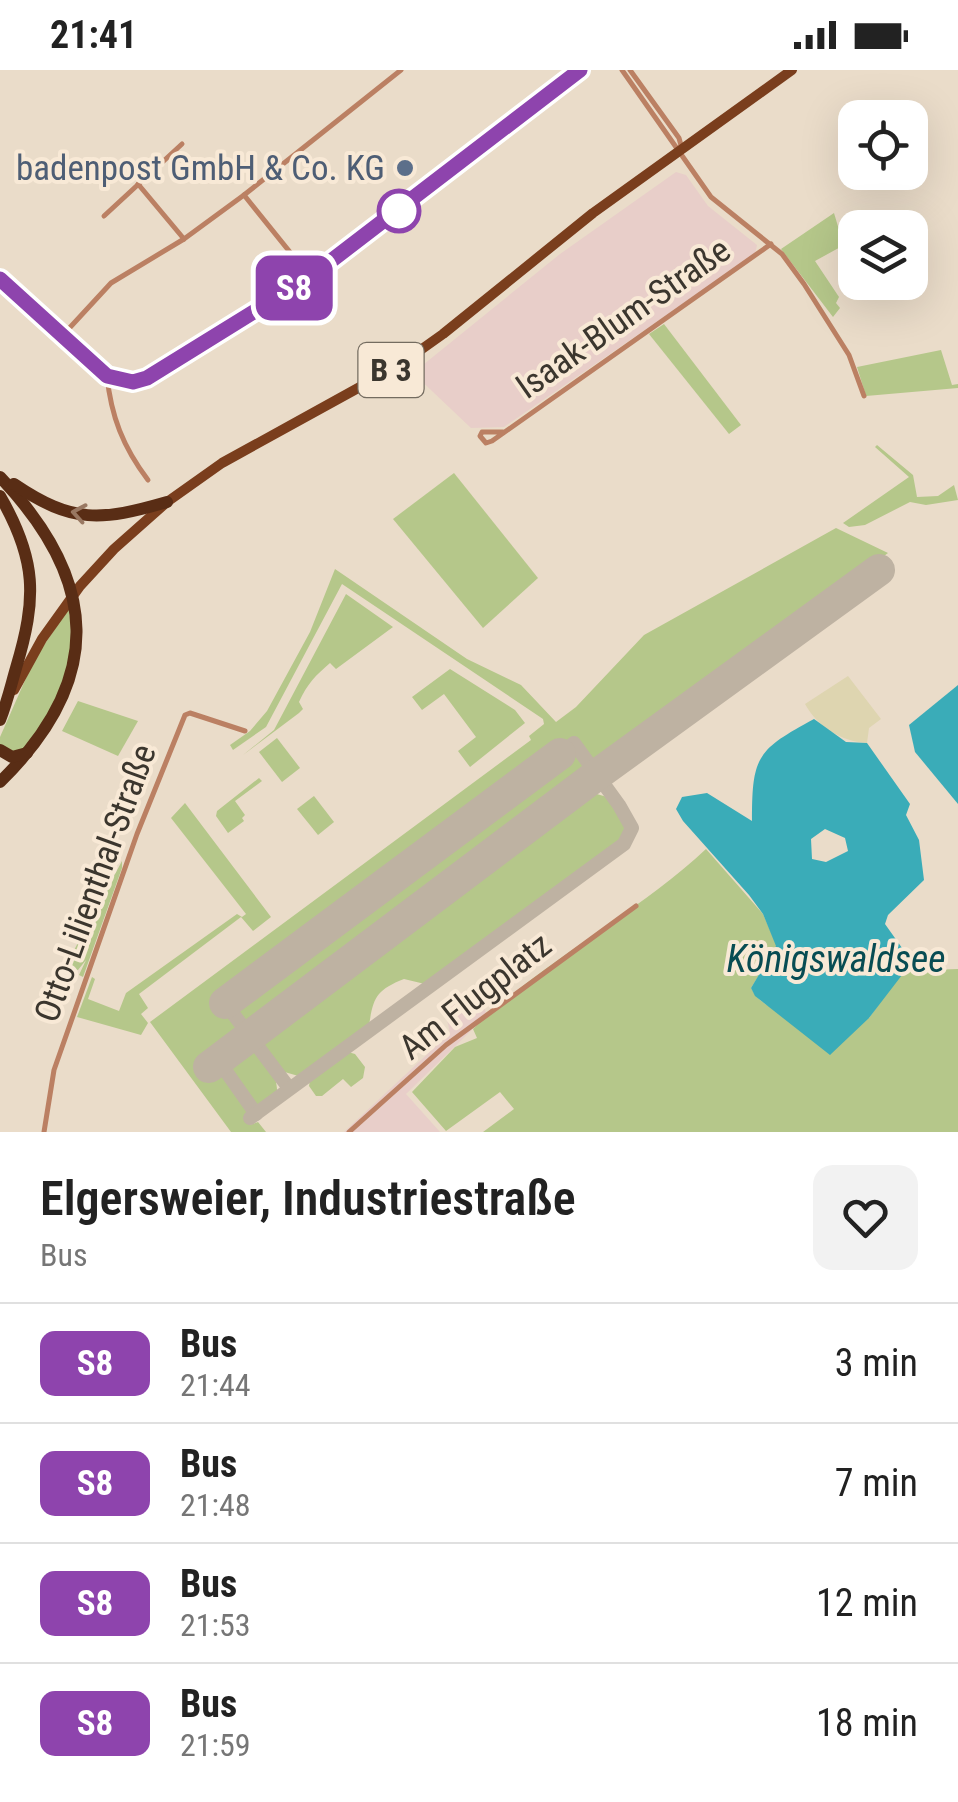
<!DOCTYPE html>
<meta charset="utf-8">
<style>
body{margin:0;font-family:"Roboto Condensed",sans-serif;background:#f2f2f2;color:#222;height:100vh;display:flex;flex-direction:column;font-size:38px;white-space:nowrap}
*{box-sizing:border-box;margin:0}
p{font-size:32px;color:#767676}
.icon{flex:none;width:55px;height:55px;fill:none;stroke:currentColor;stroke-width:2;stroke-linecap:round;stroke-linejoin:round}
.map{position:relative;height:1062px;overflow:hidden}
.side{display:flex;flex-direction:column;background:#fff;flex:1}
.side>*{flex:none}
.badge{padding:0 20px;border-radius:15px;font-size:35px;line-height:65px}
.fabs{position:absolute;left:838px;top:30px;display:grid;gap:20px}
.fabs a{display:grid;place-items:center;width:90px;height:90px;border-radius:20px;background:#fff;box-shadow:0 10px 40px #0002;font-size:50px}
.map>.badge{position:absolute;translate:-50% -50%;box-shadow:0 0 0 5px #fff}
.round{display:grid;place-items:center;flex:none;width:105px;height:105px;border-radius:20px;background:#f2f2f2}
.head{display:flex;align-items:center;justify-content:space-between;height:170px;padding:0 40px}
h1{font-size:48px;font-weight:600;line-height:75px}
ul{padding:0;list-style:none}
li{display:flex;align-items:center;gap:30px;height:120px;padding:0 40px;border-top:2px solid #e0e0e0}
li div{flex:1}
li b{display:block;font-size:38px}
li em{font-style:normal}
li .badge{min-width:110px;font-weight:700;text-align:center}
.status{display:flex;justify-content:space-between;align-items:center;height:70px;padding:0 50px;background:#fff;direction:ltr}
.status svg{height:28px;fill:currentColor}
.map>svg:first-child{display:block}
.commercial{fill:#e8cec9}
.green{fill:#b5c78a}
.sand{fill:#ded5b0}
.water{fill:#3aacb8;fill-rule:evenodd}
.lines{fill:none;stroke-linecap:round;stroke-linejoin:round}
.taxiway{stroke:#beb2a2;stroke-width:14}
.runway{stroke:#beb2a2;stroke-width:32}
.street{stroke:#bb8063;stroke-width:5}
.primary{stroke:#7a3e1d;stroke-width:10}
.highway{stroke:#592d15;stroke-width:12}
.oneway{stroke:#997862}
.line-casing{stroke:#fff;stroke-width:22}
.line{stroke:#8e44ad;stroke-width:15}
.service-dot{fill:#5c6f8a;stroke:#f8e9d6;stroke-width:4}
.stop-dot{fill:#fff;stroke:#8e44ad;stroke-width:5}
.labels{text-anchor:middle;stroke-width:8;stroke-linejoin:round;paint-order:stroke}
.shield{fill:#f8e9d6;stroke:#746c60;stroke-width:2.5}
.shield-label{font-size:32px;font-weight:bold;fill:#3b362e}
.service-label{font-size:35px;fill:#4e5e75;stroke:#f8e9d6;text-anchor:end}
.street-label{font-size:35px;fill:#3b362e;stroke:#f8e9d6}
.water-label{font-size:38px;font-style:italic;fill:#084c53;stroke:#f8e9d6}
</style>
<div class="status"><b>21:41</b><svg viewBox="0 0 49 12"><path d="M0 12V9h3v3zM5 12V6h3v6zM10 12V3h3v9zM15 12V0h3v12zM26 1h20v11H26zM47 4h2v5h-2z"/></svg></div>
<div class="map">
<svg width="958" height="1062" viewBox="0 0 958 1062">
<rect width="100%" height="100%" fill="#eadcc9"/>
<!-- commercial -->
<g class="commercial">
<polygon points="676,102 686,105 708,136 757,175 755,184 504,357 471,358 413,303 560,184"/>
<polygon points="475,917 487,945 406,1024 440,1062 344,1062 450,963 443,931"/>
</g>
<!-- green -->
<g class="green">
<polygon points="834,143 840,163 855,160 855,169 815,191 839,227 836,233 840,238 833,247 781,179"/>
<polygon points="664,254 741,355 729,364 649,264"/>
<polygon points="941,280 952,315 958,314 958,318 866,326 857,297"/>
<polygon points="877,375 913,405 917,427 938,426 954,415 958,430 926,435 910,432 865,455 849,457 843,453 909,407 875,377"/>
<polygon points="454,403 538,508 483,558 393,449"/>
<polygon points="836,458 888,483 203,992 211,1004 221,997 255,1043 246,1051 250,1055 258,1052 266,1062 231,1062 150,952 531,670 529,666 544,654 543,649 342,514 266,657 233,680 230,675 250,661 267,641 310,562 335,499 467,589 521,615 556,652 576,637 644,565"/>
<path d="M346,524L393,557L336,599L330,593C316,605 307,614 299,632L303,639L299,643L243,685L274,660Z"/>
<path d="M69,538C77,602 58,639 18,685L0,677V667L34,590Z"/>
<polygon points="450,599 515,640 525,653 470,697 458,681 476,667 444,624 422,640 412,627"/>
<polygon points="78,631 138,651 118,686 62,661"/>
<polygon points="277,668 300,698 282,712 259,682"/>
<polygon points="259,708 262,711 235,731 245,745 242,748 244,751 228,763 216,746 217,741"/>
<path d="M590,722L607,727L625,757L621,772L429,915L404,909C376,920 373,928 369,956L302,1007L281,1001L264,977L267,964Z"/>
<polygon points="314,726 334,752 318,765 297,739"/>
<polygon points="185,733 271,847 253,861 241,847 139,924 148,938 141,944 148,953 141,965 77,947 92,907 95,909 88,929 119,941 126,923 237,844 242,847 246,844 171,748"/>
<path d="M706,779L763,844L777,876L751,918C770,955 833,946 869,948L899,906L914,894L929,900L958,899V1062H483L514,1039L500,1022L446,1061L412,1022L455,977L477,968L473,959C544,890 634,846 706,779Z"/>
<polygon points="122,791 122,798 83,907 79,905 86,890 78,900 65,897"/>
<path d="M249,976C266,983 278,1006 277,1024L257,1042L223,995Z"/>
<polygon points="348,982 355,984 365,997 363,1008 351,1017 343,1009 322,1026 316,1026 309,1016 310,1010"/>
</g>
<!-- sand -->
<path class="sand" d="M848,606L881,649L869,658L867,673C840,671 818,657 805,634Z"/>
<!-- water -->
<g class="water">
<polygon points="958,615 958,734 915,682 909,655"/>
<path d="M814,649L846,672L867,673L910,734L906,745L919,770L924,810L888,845L885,854L912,892L869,948L830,985L755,926L751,918L776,876L763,844L749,825L683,751L676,739L682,727L707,723L752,751C752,686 757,680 814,649ZM825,759L845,768L848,781L826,792L812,789L811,769Z"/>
</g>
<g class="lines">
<!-- taxiway -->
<g class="taxiway">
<polyline points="225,933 289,1018"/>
<polyline points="218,990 256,1044"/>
<polyline points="250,1048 624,774 632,758 619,735 574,673 560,684"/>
</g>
<!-- runway -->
<g class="runway">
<polyline points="225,933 560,684"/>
<polyline points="209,997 598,704 879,500"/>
</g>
<!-- street -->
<g class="street">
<polyline points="622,0 711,127 782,184 804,214 849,285 864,326"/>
<polyline points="630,0 679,68 682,79"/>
<polyline points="138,114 184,169"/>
<polyline points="244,125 310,207"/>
<polyline points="104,146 182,74"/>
<polyline points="0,209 107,306 133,312 147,308 310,207 580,0"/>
<polyline points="63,265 111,213 184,169 244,125 401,0"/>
<path d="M107,306C111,346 123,377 148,410"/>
<polyline points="503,362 482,362 480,366 486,373 492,371 771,174"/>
<polyline points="44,1062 54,1000 137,764 185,645 190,643 245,661"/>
<polyline points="349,1062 446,975 636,836"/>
</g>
<!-- primary -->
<polyline class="primary" points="14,620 42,569 80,516 114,479 167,432 222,393 398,296 443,264 593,143 792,0"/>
<!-- highway -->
<g class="highway">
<path d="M0,407C99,511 105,609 0,712"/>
<path d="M14,414C73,454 101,451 167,432"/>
<path d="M0,426C37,490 37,528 16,598C11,615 7,633 0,650"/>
<polyline points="0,680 12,687 27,683"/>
</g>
</g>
<!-- one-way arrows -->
<defs><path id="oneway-chevron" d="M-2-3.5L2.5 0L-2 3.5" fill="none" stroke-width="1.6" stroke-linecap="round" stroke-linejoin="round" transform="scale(2.5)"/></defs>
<use class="oneway" href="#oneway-chevron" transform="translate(79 443) rotate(-170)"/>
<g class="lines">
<defs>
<polyline id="line" points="0,209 107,306 133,312 147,308 310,207 580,0"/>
</defs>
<!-- line casing -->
<use href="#line" class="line-casing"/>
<!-- line -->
<use href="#line" class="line"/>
</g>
<!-- markers -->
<circle class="service-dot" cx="405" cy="98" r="10"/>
<circle class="stop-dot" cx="399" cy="141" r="20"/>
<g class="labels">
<!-- shield labels -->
<rect class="shield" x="358.5" y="273" width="65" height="54" rx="8"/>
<g class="shield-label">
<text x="391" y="311">B 3</text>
</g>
<!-- service labels -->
<g class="service-label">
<text x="385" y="110">badenpost GmbH &amp; Co. KG</text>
</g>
<!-- street labels -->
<g class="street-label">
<text transform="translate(623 248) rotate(-35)" y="12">Isaak-Blum-Straße</text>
<text transform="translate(95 813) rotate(-70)" y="12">Otto-Lilienthal-Straße</text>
<text transform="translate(475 926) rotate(-38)" y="12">Am Flugplatz</text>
</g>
<!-- water labels -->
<g class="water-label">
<text x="836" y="902">Königswaldsee</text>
</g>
</g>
</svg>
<div class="fabs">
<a><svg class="icon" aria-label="locate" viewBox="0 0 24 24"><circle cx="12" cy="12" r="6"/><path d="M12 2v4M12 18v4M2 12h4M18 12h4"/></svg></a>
<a><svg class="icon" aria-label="layers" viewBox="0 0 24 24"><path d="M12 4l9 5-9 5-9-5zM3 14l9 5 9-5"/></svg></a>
</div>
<b class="badge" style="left:294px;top:218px;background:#8e44ad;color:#fff">S8</b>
</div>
<section class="side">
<div class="head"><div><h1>Elgersweier, Industriestraße</h1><p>Bus</p></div><a class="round"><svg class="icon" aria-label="heart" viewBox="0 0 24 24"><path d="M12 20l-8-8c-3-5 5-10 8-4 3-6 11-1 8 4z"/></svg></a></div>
<ul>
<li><span class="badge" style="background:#8e44ad;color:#fff">S8</span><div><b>Bus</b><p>21:44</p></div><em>3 min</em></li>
<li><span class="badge" style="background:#8e44ad;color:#fff">S8</span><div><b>Bus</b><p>21:48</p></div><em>7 min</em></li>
<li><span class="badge" style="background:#8e44ad;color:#fff">S8</span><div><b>Bus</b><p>21:53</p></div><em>12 min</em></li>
<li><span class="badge" style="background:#8e44ad;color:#fff">S8</span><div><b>Bus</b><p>21:59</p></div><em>18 min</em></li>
</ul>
</section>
